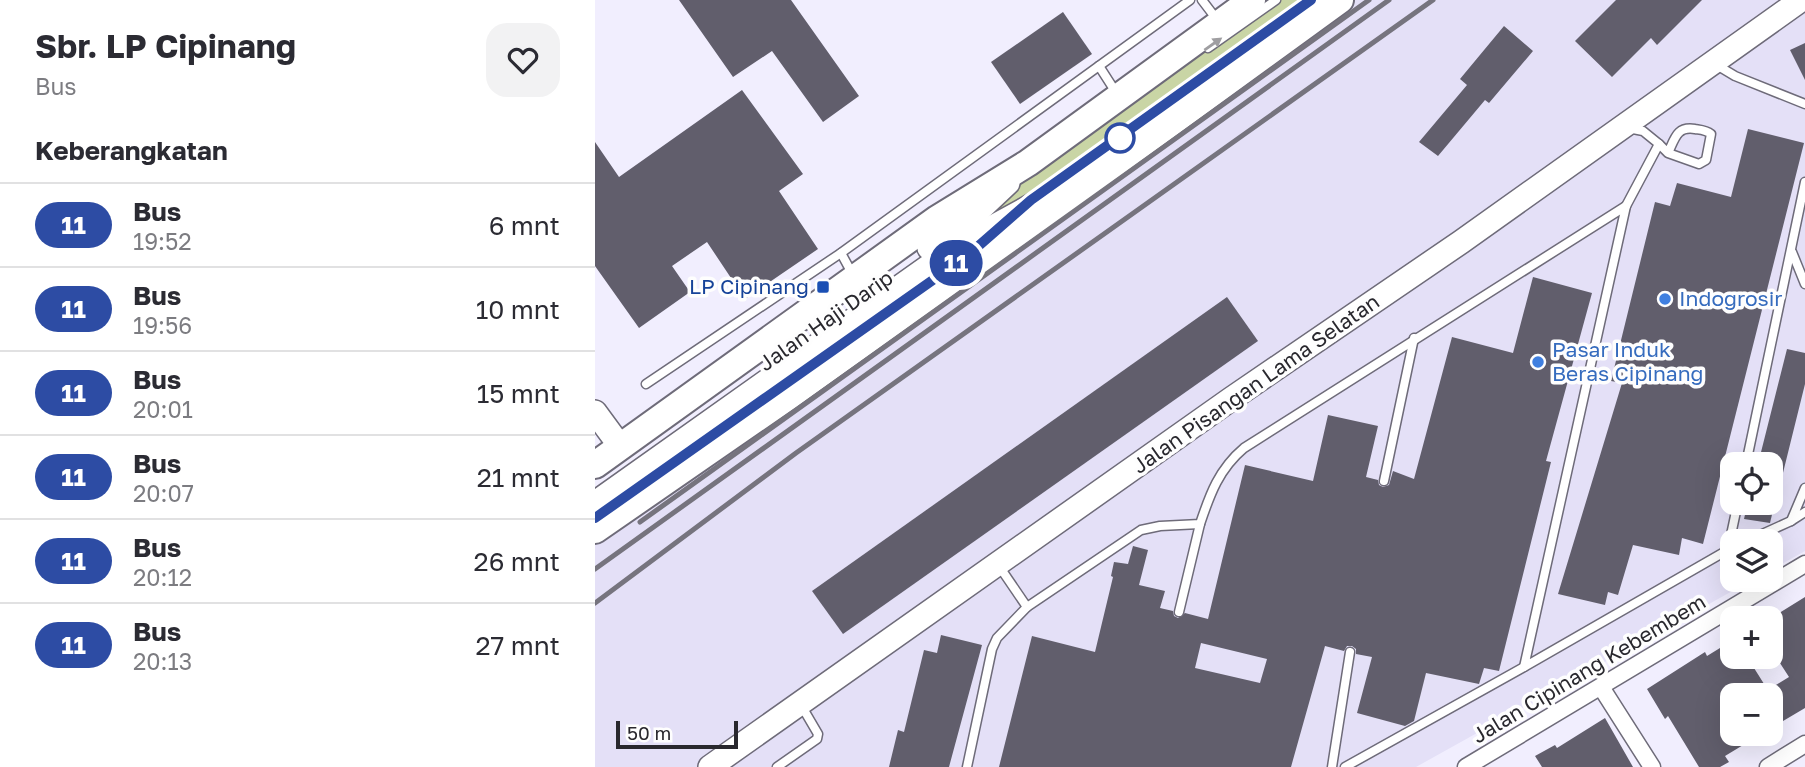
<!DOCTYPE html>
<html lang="id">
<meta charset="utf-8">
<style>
body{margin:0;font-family:"Golos Text",sans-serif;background:#f2f2f3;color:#2b2b33;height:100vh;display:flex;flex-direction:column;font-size:26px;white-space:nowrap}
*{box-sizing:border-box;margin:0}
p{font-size:23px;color:#7c7c81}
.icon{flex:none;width:38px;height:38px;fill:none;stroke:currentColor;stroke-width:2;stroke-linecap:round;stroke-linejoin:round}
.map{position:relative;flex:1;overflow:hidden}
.sheet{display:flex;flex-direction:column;background:#fff;width:595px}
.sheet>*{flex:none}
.badge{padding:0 14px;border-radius:23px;font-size:24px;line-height:46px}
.controls{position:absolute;left:1125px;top:452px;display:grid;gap:14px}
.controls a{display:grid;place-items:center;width:63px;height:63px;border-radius:14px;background:#fff;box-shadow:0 7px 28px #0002;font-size:35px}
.scale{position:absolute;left:21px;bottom:18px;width:122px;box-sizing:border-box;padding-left:7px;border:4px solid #29282e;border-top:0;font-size:19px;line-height:24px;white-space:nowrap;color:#29282e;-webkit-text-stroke:5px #fefefe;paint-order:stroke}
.map>.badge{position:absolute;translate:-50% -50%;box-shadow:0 0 0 4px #fff}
h2{padding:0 35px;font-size:26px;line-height:63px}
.round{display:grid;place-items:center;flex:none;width:74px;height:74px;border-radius:21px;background:#f2f2f3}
.headline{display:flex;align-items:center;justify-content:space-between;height:119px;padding:0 35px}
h1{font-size:33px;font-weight:700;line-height:52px}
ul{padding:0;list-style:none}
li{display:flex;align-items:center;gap:21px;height:84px;padding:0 35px;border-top:2px solid #e1e1e2}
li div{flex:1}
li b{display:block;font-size:26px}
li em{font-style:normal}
li .badge{min-width:77px;font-weight:700;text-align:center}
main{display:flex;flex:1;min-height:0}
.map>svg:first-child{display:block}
.built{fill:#e4e0f7;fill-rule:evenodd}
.green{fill:#c9d5a5}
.building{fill:#615e6c;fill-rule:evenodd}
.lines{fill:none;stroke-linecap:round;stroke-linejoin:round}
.lane-casing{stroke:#6e6b79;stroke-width:11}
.street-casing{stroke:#6e6b79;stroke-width:19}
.secondary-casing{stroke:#6e6b79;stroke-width:26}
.primary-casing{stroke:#6e6b79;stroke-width:30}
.lane{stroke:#fff;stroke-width:8}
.street{stroke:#fff;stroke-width:16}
.secondary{stroke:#fff;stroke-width:23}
.primary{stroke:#fff;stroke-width:26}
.rail{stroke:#76747e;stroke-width:5}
.oneway{fill:#9f9ea1}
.line-casing{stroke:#fff;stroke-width:16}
.line{stroke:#2d4ca4;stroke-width:10}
.stop-dot{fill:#fff;stroke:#2d4ca4;stroke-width:3.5}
.transit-dot{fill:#1a4fb4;stroke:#fefefe;stroke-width:2.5}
.shop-dot{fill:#3f7fe0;stroke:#fefefe;stroke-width:2.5}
.labels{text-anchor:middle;stroke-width:7;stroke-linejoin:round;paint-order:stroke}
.transit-label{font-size:21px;fill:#164399;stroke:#fefefe;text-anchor:end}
.shop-label{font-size:21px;fill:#366cbe;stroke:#fefefe;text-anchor:start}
.street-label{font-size:21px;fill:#29282e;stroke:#fefefe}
</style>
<main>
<section class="sheet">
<div class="headline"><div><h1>Sbr. LP Cipinang</h1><p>Bus</p></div><a class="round"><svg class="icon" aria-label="heart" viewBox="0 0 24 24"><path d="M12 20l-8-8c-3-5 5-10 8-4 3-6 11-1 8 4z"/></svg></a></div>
<h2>Keberangkatan</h2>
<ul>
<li><span class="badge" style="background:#2d4ca4;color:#fff">11</span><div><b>Bus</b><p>19:52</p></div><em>6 mnt</em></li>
<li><span class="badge" style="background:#2d4ca4;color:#fff">11</span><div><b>Bus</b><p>19:56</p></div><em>10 mnt</em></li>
<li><span class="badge" style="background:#2d4ca4;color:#fff">11</span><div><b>Bus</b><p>20:01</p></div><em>15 mnt</em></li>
<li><span class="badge" style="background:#2d4ca4;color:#fff">11</span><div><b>Bus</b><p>20:07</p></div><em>21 mnt</em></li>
<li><span class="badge" style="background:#2d4ca4;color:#fff">11</span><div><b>Bus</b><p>20:12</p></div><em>26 mnt</em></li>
<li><span class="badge" style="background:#2d4ca4;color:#fff">11</span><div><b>Bus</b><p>20:13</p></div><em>27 mnt</em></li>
</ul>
</section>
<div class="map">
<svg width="1210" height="767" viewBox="0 0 1210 767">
<rect width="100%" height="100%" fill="#f1eefe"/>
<!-- built -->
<path class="built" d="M752,0H1210V551L1176,570V541H1138V579H1159L821,767H0V530ZM1138,464H1176V502H1138Z"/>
<!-- green -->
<polygon class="green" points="680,0 716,0 437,200 375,230 407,189"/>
<!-- building -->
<g class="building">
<polygon points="84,0 196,0 264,96 228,122 177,51 138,77"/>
<polygon points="1021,0 1107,0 1062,45 1056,38 1017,77 980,41"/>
<polygon points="468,12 497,54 425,104 396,62"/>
<polygon points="909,26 938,51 894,103 890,100 843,156 824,142 872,85 865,79"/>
<polygon points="1210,43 1210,80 1195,50"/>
<polygon points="147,90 208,174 184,191 223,249 150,299 112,242 77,266 95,292 44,328 0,266 0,142 24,177"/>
<polygon points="1153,129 1209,143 1108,544 1087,538 1084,555 1038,545 1023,595 1013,592 1010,605 963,594 1027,383 1016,381 1060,202 1075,206 1082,183 1136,197"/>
<path d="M938,277L997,293L951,461L956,462L904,671L889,668L884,684L831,673L819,721L810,726L762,713L777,657L761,654V649L757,646H752L749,651L730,646L696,767H404L437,636L500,652L518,577L516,576L519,562L533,564L538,546L553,550L544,585L570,591L565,608L578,611L579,616L583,618L590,613L613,619L650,465L718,481L733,415L783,426L771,477L783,480L784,485L788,487L794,485L798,471L819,479L857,337L918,353ZM606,643L672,659L665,683L600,668Z"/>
<polygon points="632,297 663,341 248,634 217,591"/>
<polygon points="1192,349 1210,353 1210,384 1181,501 1176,500 1176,464 1163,464"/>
<polygon points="1153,502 1180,502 1175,523 1149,519"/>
<polygon points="1210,597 1210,708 1176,728 1176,688 1194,677 1176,649 1176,618"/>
<polygon points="346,635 387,645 354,767 294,767 303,730 309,732 329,650 342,653"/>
<polygon points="1138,640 1138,656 1178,656 1159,668 1176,695 1138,695 1138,733 1168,733 1130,756 1134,762 1125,767 1104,767 1073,716 1070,719 1052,689 1110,652 1112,656"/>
<polygon points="1010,718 1038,767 947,767 940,756 960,745 962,748"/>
</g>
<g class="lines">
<defs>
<g id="lane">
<polyline points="607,0 623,21"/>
<polyline points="613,48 681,0"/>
<polyline points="1120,64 1140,76 1210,104"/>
<polyline points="504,66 522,94"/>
<polyline points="1033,128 1048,131 1064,144 1031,206 929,667 1138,547"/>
<path d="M1064,144L1073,153L1104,164L1111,160L1116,134C1111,130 1107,130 1100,129C1082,126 1080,138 1073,153"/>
<polyline points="465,179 716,0"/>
<polyline points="1197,252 1210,284"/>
<polyline points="246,253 258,275"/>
<polyline points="51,384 246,253 595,0"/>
<polyline points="1151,464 1210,182"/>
<polyline points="789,481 819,338"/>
<polyline points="1210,488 1196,521 1210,512"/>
<polyline points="1152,541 1196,521"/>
<polyline points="1133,549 1143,502"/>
<polyline points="404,566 432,607"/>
<polyline points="584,612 605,524"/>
<polyline points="182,767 222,739 223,734 206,705"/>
<path d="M372,767L397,649L402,638L432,607L546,530L565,526L605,524C615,494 624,469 649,448L1031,206"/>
<polyline points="737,767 755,652"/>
<polyline points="750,767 929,667"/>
</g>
<g id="street">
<polyline points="1006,687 1057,767"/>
<polyline points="871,767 1210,564"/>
<polyline points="1173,767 1210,744"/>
</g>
<g id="secondary">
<polyline points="334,248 379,215 413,183"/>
<polyline points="0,412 25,446"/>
<polyline points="0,503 361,247 476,184"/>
<polyline points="115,767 636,399 866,242 1206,0"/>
</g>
<g id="primary">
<polyline points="0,465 342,219 433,163 657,0"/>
<polyline points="0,530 194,396 481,192 745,0"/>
</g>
</defs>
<!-- lane casing -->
<use href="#lane" class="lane-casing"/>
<!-- street casing -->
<use href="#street" class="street-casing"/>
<!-- secondary casing -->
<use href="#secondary" class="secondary-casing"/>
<!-- primary casing -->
<use href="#primary" class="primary-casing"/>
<!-- lane -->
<use href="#lane" class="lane"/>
<!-- street -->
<use href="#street" class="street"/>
<!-- secondary -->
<use href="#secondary" class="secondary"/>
<!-- primary -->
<use href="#primary" class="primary"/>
<!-- rail -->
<g class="rail">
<polyline points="45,522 774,0"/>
<polyline points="0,569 794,0"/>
<polyline points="0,603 201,453 838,0"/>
</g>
</g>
<!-- one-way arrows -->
<defs><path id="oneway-solid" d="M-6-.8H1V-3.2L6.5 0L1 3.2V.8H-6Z" transform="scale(1.75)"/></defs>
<use class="oneway" href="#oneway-solid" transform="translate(618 44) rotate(-35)"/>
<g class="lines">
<defs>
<polyline id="line" points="0,518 372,256 436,200 716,0"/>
</defs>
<!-- line casing -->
<use href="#line" class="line-casing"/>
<!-- line -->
<use href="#line" class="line"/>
</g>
<!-- markers -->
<circle class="stop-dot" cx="525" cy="138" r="14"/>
<rect class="transit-dot" x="221" y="280" width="14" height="14" rx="3.5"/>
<g class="shop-dot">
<circle cx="1070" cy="299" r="7"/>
<circle cx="943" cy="362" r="7"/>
</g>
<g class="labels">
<!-- transit labels -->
<g class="transit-label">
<text x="214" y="294">LP Cipinang</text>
</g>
<!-- shop labels -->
<g class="shop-label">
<text x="1084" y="306">Indogrosir</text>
<text x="957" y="357">Pasar Induk<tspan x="957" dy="24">Beras Cipinang</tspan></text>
</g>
<!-- street labels -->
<g class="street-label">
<text transform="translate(231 321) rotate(-35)" y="7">Jalan Haji Darip</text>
<text transform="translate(661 384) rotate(-35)" y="7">Jalan Pisangan Lama Selatan</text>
<text transform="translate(994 669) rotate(-31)" y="7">Jalan Cipinang Kebembem</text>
</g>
</g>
</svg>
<div class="controls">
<a><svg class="icon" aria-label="locate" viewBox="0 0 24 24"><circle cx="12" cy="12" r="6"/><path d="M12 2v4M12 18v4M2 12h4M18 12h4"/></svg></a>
<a><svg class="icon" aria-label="layers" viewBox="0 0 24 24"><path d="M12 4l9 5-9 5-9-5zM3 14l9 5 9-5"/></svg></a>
<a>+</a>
<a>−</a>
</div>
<div class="scale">50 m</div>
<b class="badge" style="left:361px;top:263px;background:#2d4ca4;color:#fff">11</b>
</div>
</main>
